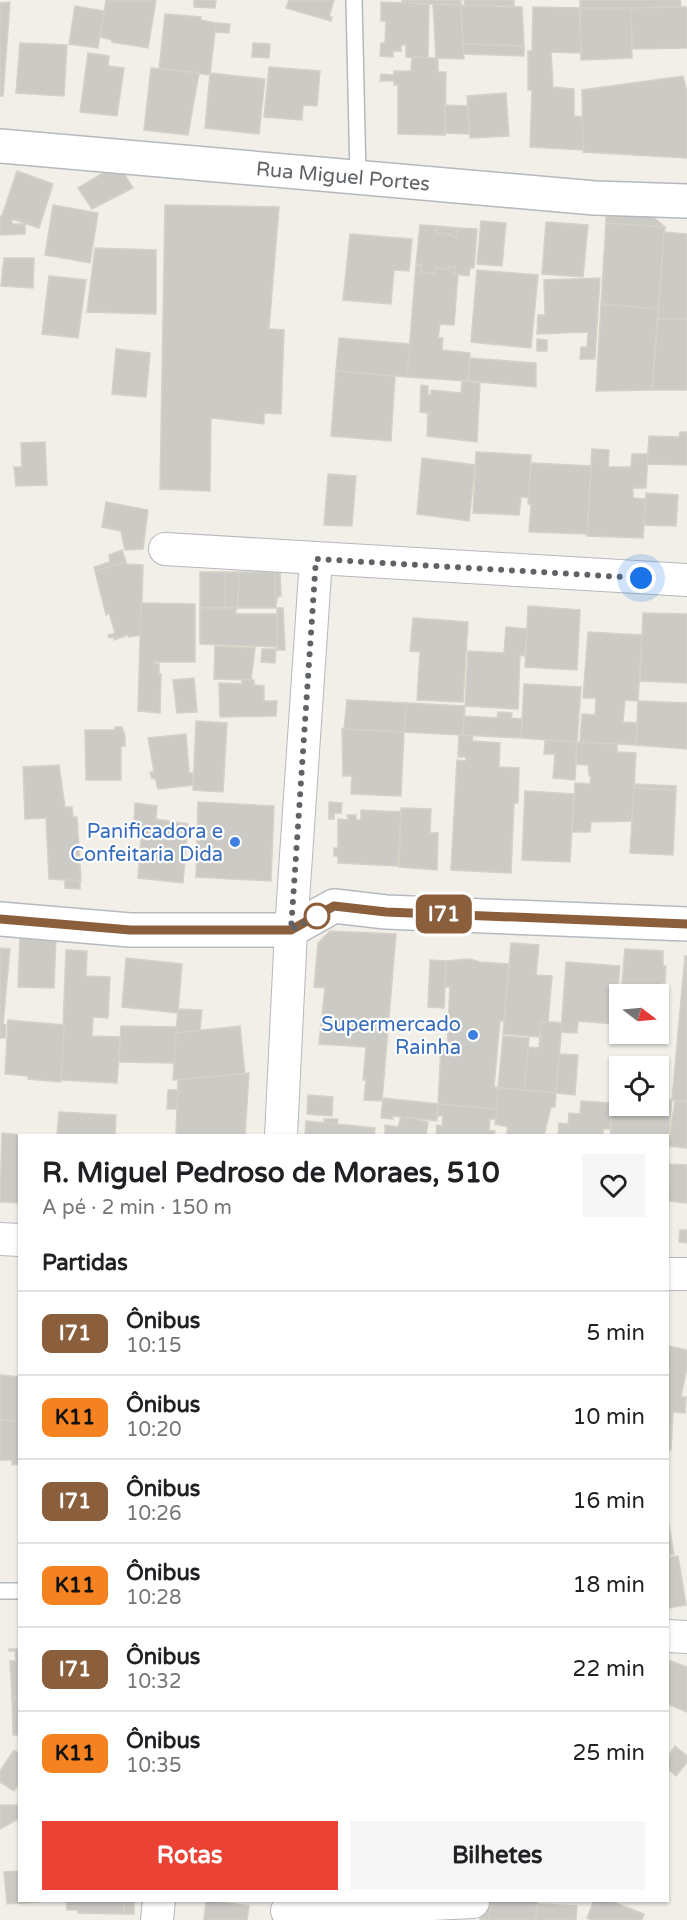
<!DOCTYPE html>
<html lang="pt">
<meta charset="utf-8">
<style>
body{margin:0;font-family:"Varela Round",sans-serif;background:#f6f6f6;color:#202124;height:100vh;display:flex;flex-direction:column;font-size:22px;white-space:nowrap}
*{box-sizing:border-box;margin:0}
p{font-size:20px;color:#757577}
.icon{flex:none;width:33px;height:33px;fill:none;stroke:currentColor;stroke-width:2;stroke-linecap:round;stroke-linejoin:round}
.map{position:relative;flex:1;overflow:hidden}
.sheet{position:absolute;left:18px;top:1134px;width:651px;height:768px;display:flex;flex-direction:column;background:#fff;border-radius:0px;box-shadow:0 2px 4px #0004}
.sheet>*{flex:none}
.badge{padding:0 12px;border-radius:9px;font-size:21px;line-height:39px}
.needle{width:39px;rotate:106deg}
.tools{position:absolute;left:609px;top:984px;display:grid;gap:12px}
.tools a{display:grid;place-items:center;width:60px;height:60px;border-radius:0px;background:#fff;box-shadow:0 2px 4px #0004;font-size:30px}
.you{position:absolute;width:30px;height:30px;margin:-15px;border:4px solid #fff;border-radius:50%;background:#1a73e8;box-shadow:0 0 0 9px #1a73e833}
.map>.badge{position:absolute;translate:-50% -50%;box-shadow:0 0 0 3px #fff}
h2{padding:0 24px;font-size:22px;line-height:54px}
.round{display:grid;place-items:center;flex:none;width:63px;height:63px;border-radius:0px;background:#f6f6f6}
.summary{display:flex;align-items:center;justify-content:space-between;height:102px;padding:0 24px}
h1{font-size:28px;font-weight:700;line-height:45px}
.button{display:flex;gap:12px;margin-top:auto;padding:12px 24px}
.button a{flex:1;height:69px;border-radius:0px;background:#ea4335;color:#fff;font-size:24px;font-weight:700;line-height:69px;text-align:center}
.button a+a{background:#f6f6f6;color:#202124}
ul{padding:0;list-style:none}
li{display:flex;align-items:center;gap:18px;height:84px;padding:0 24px;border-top:2px solid #e0e0e0}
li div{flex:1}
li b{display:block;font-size:22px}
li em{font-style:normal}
li .badge{min-width:66px;font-weight:700;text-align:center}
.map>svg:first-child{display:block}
.building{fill:#cccac5;stroke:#d6d1c6;stroke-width:1.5}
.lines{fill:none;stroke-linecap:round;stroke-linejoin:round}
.service-casing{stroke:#b5b8bc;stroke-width:18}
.minor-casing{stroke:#b5b8bc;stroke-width:34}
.tertiary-casing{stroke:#b5b8bc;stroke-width:36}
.secondary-casing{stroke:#b6babf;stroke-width:36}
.service{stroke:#fff;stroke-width:15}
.minor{stroke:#fff;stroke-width:32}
.tertiary{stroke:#fff;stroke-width:33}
.secondary{stroke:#fff;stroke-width:33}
.line-casing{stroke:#fff;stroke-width:14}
.line{stroke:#8b5e3c;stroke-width:9}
.walk{stroke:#5f6368;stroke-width:6;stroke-dasharray:0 10.8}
.shop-dot{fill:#3f7fe0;stroke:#fff;stroke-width:2}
.stop-dot{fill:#fff;stroke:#8b5e3c;stroke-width:3}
.labels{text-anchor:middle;stroke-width:4.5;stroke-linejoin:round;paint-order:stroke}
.street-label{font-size:20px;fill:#5f6368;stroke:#fff}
.shop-label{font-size:20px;fill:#366cbe;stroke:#fff;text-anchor:end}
</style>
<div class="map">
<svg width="687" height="1920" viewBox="0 0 687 1920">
<rect width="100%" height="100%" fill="#f1efe8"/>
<!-- building -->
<g class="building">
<polygon points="106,0 156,0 148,48 112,42 112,40 100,37"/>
<polygon points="194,0 216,0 215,8 194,7"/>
<polygon points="289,0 334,0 329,17 332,17 331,21 286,8"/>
<polygon points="402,0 461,0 461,5 402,3"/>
<polygon points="464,0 514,0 514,6 465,5"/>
<polygon points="580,0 680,0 681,7 580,8"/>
<polygon points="10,2 3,96 0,96 0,3"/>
<polygon points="381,2 429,4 428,58 406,57 406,45 401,45 401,51 393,51 393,57 380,56 381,43 385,43 386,21 381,21"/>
<polygon points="433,4 461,5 464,59 436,58"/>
<polygon points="461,5 522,7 524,46 463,44"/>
<polygon points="75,6 104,11 98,48 69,44"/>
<polygon points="533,7 580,8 581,53 551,52 553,87 574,89 574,116 582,117 583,150 530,147 532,90 528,90 528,51 532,51"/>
<polygon points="687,7 687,48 632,49 631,8"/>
<polygon points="580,8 631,8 632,58 581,60"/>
<polygon points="165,14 201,17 201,20 216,23 210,75 159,69"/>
<polygon points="216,23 230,24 229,33 215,32"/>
<polygon points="20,43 67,45 64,96 16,93"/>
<polygon points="253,43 270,44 269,58 252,57"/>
<polygon points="463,44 524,46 524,56 464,54"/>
<polygon points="88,53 109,56 108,66 124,68 117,116 80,112"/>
<polygon points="412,57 438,58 438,72 446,72 445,135 398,134 398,85 394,85 394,81 380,81 381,74 394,75 394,71 411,71"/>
<polygon points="269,67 320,71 317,106 303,105 302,120 264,117"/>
<polygon points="151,68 199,73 188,135 144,130"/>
<polygon points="210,73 265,79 259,134 205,128"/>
<polygon points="683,76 687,92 687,158 583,152 582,90"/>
<polygon points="506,93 509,136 470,138 467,96"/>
<polygon points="445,105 468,106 469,134 445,133"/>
<polygon points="118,164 133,188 92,209 78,188"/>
<polygon points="17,171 53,184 39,228 12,219 12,224 25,224 25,234 0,235 0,216 2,216"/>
<polygon points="53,205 98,213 90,263 45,255"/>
<polygon points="165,205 279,207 269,329 284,330 281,414 264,413 264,424 211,418 210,491 160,489"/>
<polygon points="652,216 665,227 606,223 606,217"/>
<polygon points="481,221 506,223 502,266 477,264"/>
<polygon points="546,222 588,225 583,277 542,274"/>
<polygon points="606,223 665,227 658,309 601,304"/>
<polygon points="420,225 437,226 436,233 452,234 452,236 457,237 458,228 477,229 474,268 470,268 469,276 454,274 455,267 450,266 449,269 435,268 434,274 420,272 421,265 416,265"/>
<polygon points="437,226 458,228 457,237 452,236 452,234 436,233"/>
<polygon points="664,232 687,234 687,319 658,319"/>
<polygon points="350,234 412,239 409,271 394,270 391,304 343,300"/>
<polygon points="95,248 156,250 156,314 87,312"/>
<polygon points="4,258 34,258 33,288 1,286"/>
<polygon points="416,265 421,265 420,272 434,274 435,268 449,269 450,266 455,267 454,274 458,274 454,325 440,324 438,338 443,338 442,350 470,353 468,381 407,377"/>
<polygon points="477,270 538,275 531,348 471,342"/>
<polygon points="49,276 86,280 78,338 42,334"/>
<polygon points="600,278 595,359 580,359 581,347 587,347 588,332 537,334 538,315 545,315 544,280"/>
<polygon points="601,304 658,309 652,390 596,391"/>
<polygon points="658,319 687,319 687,390 652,390"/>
<polygon points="339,338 410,344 407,377 336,371"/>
<polygon points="537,339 547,340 547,351 537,351"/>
<polygon points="116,349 150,353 146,397 112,394"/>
<polygon points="470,358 536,363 536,387 468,381"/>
<polygon points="336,371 395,376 391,441 331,436"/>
<polygon points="462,381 480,383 477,442 427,436 428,413 420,412 421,385 428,386 428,395 431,395 431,390 461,393"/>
<polygon points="680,432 687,432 687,465 647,464 649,436 679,437"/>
<polygon points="45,442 47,485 16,486 14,467 22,467 21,443"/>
<polygon points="592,449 609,450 608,467 631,467 632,454 648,454 646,488 633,488 633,498 646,499 643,538 587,536"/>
<polygon points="476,452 531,455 529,498 521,497 519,515 473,513"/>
<polygon points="422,458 475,465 469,521 417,514"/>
<polygon points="531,463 591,466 587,534 529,532 531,504 528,504"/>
<polygon points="328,474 356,476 352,526 324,525"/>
<polygon points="646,493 678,495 676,526 644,525"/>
<polygon points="106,502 148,510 143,549 125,550 121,531 102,527"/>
<polygon points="122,550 126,562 95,571 94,567 110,562 109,555"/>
<polygon points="126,562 126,564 143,565 141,635 129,637 128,635 114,640 114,637 109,638 108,635 115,633 109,613 106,615 95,571"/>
<rect x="200" y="572" width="25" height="36"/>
<polygon points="225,572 239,572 238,608 225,608"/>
<polygon points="239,572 275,572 276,608 238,608"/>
<polygon points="275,572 280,572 281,596 278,596 276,604"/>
<polygon points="141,603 195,604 195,662 154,662 154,664 159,664 159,674 161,674 160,713 138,711"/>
<polygon points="528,606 580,610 577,670 525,667"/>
<polygon points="200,608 236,608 236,614 277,614 277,647 200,644"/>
<polygon points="277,608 283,608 285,650 277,650"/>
<polygon points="643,613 687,614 687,683 640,681"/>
<polygon points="413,618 468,622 463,702 417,700 420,652 410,651"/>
<polygon points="506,627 527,629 525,656 520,655 518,709 465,706 468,651 504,653"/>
<polygon points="588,632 642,635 638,701 625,700 623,722 638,723 636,745 580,742 582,714 595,715 596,698 583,698"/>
<polygon points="215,646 255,648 251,680 214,679"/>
<polygon points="262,649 276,649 275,663 261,662"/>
<polygon points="194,678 197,712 177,713 173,680"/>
<polygon points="242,680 254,680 254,685 264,686 264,701 277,701 276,716 220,717 219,683 242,684"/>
<polygon points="524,684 581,687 577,742 521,738"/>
<polygon points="347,700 407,703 404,732 344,729"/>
<polygon points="638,701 687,703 687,749 636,745"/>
<polygon points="407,703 465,706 463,735 404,732"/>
<polygon points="498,712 512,713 511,718 522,719 521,738 463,735 464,716 497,718"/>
<polygon points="196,721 227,723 223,792 193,790"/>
<polygon points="115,727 122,727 125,736 125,746 121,746 121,780 86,780 85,730 115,730"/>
<polygon points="342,729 404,732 401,796 351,794 352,776 343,776"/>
<polygon points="186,734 189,773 193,773 193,785 158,789 155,778 152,779 150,772 154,772 148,738"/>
<polygon points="459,735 473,736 472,741 500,743 499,767 519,768 518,803 514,803 511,873 451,870 457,760 466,761 466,757 458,757"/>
<polygon points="545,740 577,742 575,780 553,778 555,754 544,754"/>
<polygon points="577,742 617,744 617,752 636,753 632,821 591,822 590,832 572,832 575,783 590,784 591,776 589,776 588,765 576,764"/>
<polygon points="59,765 65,807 72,807 73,817 77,817 81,881 49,879 46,818 25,819 23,767"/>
<polygon points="634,784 676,786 676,790 634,788"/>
<polygon points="634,788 676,790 673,855 630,853"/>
<polygon points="525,791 574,794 570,862 522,860"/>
<polygon points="198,802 274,806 271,881 196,877"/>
<polygon points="329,802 342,803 341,813 334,813 334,819 329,819"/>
<polygon points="135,803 157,806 156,819 188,824 183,883 138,878 142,825 134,825"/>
<polygon points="401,808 431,809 430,833 438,833 437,870 399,867"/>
<polygon points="361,810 401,812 398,866 338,863 338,856 334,856 334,848 338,848 338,819 348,820 347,815 356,815 356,820 361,820"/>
<polygon points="65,880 80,881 80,889 65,888"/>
<polygon points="330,931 396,934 382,1101 364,1100 366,1080 363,1080 366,1047 319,1044 325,988 314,987 318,943"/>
<polygon points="20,935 56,935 54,988 18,987"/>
<polygon points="511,943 539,945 536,975 552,976 548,1022 541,1021 540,1037 503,1034"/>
<polygon points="0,948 10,949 3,1024 6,1025 5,1038 0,1038"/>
<polygon points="625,949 663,951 663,966 666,966 665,983 662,983 659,1028 658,994 621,994"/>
<polygon points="66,950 87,951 86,976 110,977 108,1018 93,1017 92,1036 120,1037 117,1083 61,1080"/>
<polygon points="685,956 687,956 687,1101 672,1100"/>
<polygon points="126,958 182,964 178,1013 122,1007"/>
<polygon points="470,959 480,962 509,964 504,1021 500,1021 494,1087 498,1087 497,1109 438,1104 441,1048 447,1049 450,987 445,987 446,961"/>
<polygon points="430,960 446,961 444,1008 428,1007"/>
<polygon points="566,962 620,966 615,1024 578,1021 577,1033 561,1032"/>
<polygon points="178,1009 202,1010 200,1030 176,1033"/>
<polygon points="8,1020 64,1025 61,1082 28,1079 28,1076 5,1074"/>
<polygon points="541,1021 562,1023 556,1093 524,1090 528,1047 539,1048"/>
<polygon points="121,1026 177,1027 174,1063 119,1062"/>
<polygon points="240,1026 245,1074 173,1080 176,1033"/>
<polygon points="503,1036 529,1038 524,1090 498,1088"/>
<polygon points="559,1054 578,1055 575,1095 556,1093"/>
<polygon points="616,1065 633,1066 620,1066 620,1098 613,1098"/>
<polygon points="249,1073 245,1136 176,1135 178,1080"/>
<polygon points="498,1088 556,1093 555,1107 551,1107 544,1136 506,1136 508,1127 495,1124"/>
<polygon points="168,1090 178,1090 177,1109 167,1109"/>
<polygon points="308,1095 333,1097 332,1116 307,1114"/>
<polygon points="383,1098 438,1104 437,1121 405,1117 428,1122 426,1136 385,1136 385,1125 398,1127 401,1117 393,1116 393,1119 381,1118"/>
<polygon points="613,1098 620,1098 620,1106 658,1106 658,1100 672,1100 668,1143 668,1136 610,1136"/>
<polygon points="581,1101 612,1103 610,1129 603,1129 603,1136 558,1136 559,1123 568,1124 569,1113 580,1114"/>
<polygon points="675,1101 687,1102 687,1148 668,1146"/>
<polygon points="438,1104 497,1109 496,1119 490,1119 489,1130 495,1131 494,1136 436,1136 437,1125 442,1126 443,1116 437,1116"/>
<polygon points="59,1112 116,1115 115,1136 57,1136"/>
<polygon points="324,1119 338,1119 337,1124 324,1123"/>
<polygon points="306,1121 375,1128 374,1136 305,1136"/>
<polygon points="2,1133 36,1136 20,1136 20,1203 0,1202"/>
<polygon points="670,1164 687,1165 687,1203 668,1201"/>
<polygon points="680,1230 687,1230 687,1243 679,1242"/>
<polygon points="668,1346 687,1350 687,1367 681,1397 686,1397 685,1413 673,1412 671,1450 668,1450"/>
<polygon points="0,1375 20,1377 20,1421 0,1420"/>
<polygon points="0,1420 20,1421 20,1464 12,1465 12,1460 0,1460"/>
<polygon points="668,1520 674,1554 668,1555"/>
<polygon points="678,1556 686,1605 668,1608 668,1557"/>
<polygon points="9,1649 20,1649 20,1698 12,1698 10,1661 16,1661 15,1651 9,1651"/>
<polygon points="668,1660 687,1667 687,1712 668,1704"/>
<polygon points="12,1698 20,1698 20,1735 13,1735"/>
<polygon points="675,1746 687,1756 687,1762 676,1776 668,1769 668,1756"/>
<polygon points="14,1750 18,1753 20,1751 20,1783 14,1791 0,1782 0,1771"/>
<polygon points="0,1805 17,1805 20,1809 20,1818 0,1829"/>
<polygon points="20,1871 20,1900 48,1901 7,1904 4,1872"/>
<polygon points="66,1900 124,1900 124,1914 78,1913 78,1910 67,1910"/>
<rect x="124" y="1900" width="10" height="14"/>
<polygon points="206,1900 249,1906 247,1920 204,1920"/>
<polygon points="480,1900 491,1900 489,1920 480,1920"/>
<polygon points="491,1900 538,1900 535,1920 489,1920"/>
<polygon points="594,1900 608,1900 644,1914 642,1920 592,1920 587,1918"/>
<polygon points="538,1904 577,1906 576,1920 536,1920"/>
</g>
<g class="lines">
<defs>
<g id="service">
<polyline points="354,0 358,177"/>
<polyline points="0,1591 20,1591"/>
</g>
<g id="minor">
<polyline points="165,549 687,580"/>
<polyline points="281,1136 291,930 316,559"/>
<polyline points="0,1239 20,1240"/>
<polyline points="668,1274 687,1274"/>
<polyline points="668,1636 687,1637"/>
<polyline points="287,1911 473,1902"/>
<polyline points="157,1920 159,1900"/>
</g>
<polyline id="tertiary" points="0,146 595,198 687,201"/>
<polyline id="secondary" points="0,919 130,930 291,930 334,906 386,912 687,924"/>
</defs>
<!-- service casing -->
<use href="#service" class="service-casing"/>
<!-- minor casing -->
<use href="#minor" class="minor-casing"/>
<!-- tertiary casing -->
<use href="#tertiary" class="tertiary-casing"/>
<!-- secondary casing -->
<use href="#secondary" class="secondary-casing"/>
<!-- service -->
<use href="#service" class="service"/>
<!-- minor -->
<use href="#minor" class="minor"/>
<!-- tertiary -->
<use href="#tertiary" class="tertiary"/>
<!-- secondary -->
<use href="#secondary" class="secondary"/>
</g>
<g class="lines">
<defs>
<polyline id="line" points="0,919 130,930 291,930 334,906 386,912 687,924"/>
</defs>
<!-- line casing -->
<use href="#line" class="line-casing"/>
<!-- line -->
<use href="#line" class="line"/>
<!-- walk -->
<polyline class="walk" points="317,916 320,914 291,930 316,559 641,578"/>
</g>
<!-- markers -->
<g class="shop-dot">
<circle cx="235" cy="842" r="6"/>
<circle cx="473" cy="1035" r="6"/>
</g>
<circle class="stop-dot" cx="317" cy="916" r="12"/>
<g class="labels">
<!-- street labels -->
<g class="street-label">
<text transform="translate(343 176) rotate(5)" y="7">Rua Miguel Portes</text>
</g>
<!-- shop labels -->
<g class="shop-label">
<text x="223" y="838">Panificadora e<tspan x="223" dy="23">Confeitaria Dida</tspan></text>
<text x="461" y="1031">Supermercado<tspan x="461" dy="23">Rainha</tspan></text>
</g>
</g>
</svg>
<div class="tools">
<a><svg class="needle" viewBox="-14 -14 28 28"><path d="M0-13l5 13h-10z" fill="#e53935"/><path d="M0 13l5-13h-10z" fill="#757577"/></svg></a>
<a><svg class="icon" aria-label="locate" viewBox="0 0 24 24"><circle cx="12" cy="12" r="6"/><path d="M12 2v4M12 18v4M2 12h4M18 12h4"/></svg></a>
</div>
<div class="you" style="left:641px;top:578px"></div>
<b class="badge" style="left:444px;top:914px;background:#8b5e3c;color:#fff">I71</b>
<section class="sheet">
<div class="summary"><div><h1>R. Miguel Pedroso de Moraes, 510</h1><p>A pé · 2 min · 150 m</p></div><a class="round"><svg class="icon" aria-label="heart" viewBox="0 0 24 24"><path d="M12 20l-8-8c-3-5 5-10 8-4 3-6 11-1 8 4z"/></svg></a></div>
<h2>Partidas</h2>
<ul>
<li><span class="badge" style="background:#8b5e3c;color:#fff">I71</span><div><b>Ônibus</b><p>10:15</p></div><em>5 min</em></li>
<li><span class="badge" style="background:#f58220;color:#111">K11</span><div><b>Ônibus</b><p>10:20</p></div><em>10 min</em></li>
<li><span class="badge" style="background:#8b5e3c;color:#fff">I71</span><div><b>Ônibus</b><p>10:26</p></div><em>16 min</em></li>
<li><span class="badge" style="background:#f58220;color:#111">K11</span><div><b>Ônibus</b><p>10:28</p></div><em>18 min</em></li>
<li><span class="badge" style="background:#8b5e3c;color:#fff">I71</span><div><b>Ônibus</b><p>10:32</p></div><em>22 min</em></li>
<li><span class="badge" style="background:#f58220;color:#111">K11</span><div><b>Ônibus</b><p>10:35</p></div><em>25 min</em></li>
</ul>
<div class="button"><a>Rotas</a><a>Bilhetes</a></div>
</section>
</div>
